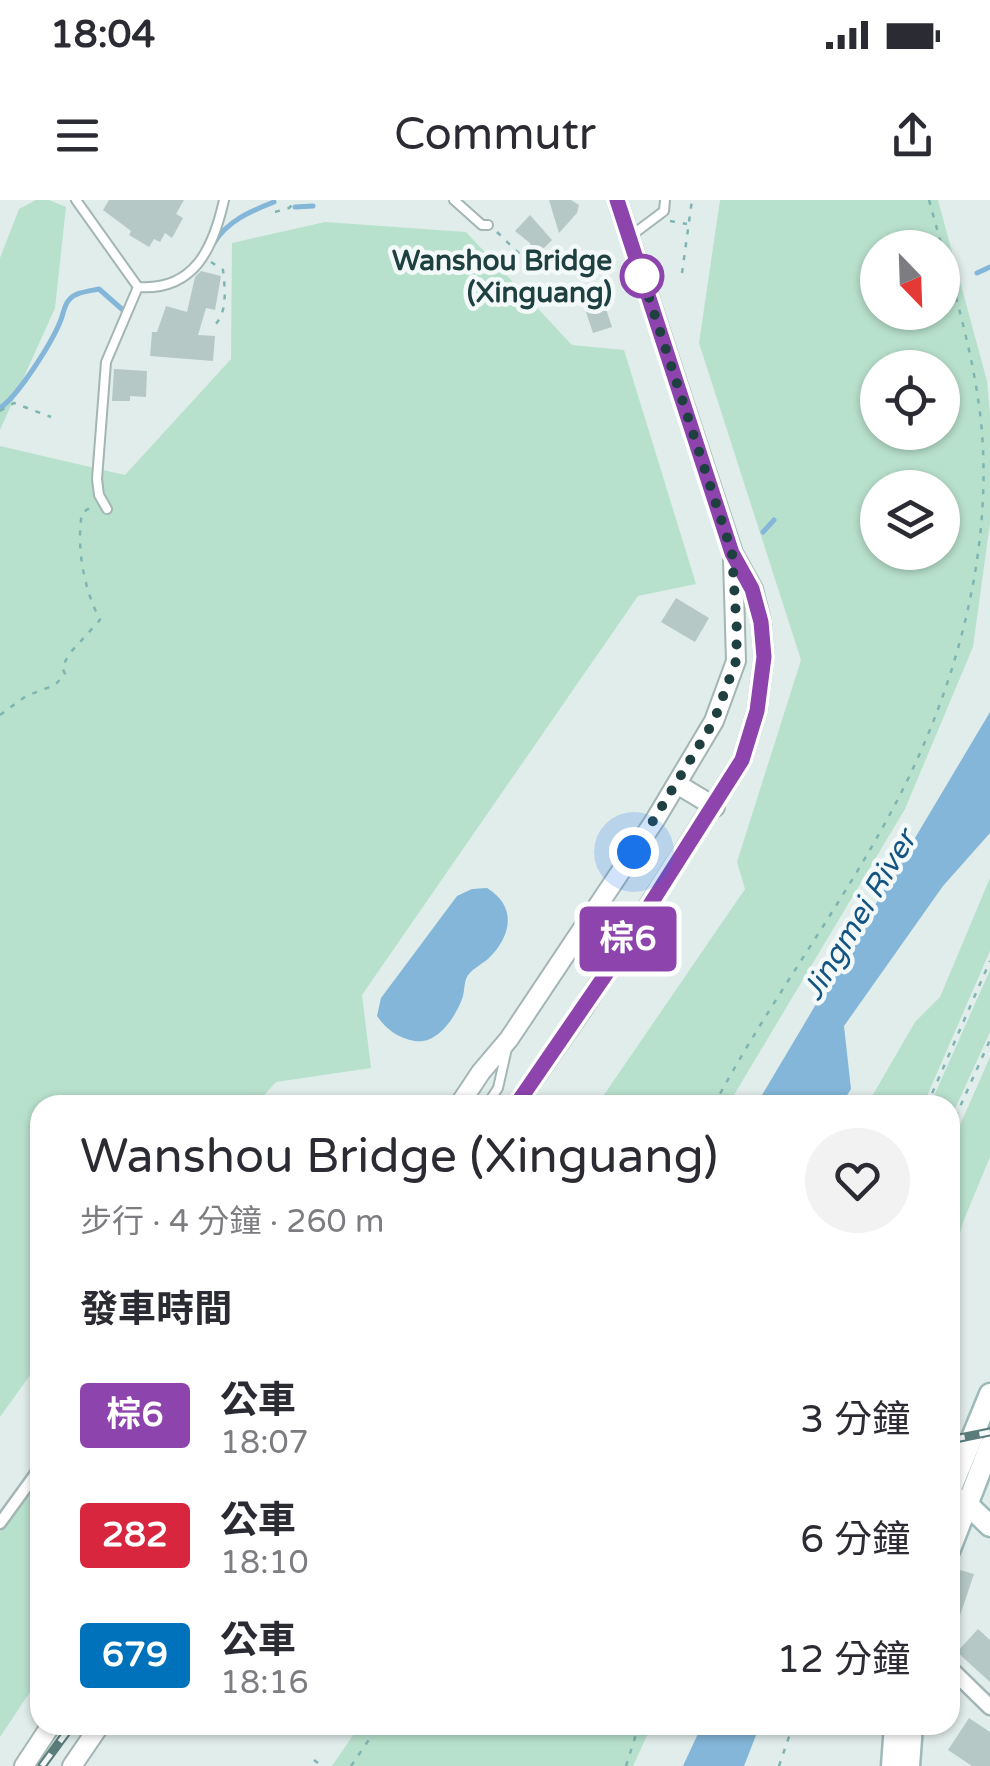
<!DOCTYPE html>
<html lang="zh-TW">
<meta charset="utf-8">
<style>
body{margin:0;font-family:"Varela Round","Noto Sans TC",sans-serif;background:#f2f2f3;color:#2b2b33;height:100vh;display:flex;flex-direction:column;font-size:38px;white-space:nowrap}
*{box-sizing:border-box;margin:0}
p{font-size:32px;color:#7c7c81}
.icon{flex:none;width:55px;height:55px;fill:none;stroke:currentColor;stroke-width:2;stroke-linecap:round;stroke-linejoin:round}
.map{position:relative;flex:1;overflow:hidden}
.panel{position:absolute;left:30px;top:895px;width:930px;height:640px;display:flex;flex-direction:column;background:#fff;border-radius:30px;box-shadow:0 2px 8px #0004}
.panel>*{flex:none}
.badge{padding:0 20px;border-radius:8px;font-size:35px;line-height:65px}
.needle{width:65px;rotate:157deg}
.fabs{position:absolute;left:860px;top:30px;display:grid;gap:20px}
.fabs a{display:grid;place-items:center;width:100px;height:100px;border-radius:50%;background:#fff;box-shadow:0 2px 8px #0004;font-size:50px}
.you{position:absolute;width:50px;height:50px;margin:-25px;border:8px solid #fff;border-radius:50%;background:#1a73e8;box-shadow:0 0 0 15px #1a73e833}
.map>.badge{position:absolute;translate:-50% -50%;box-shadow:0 0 0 5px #fff}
h2{padding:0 50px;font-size:38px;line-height:90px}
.round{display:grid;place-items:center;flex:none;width:105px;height:105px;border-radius:52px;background:#f2f2f3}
.headline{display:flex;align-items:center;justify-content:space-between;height:170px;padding:0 50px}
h1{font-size:48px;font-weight:600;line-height:75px}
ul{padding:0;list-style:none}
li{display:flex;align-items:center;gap:30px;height:120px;padding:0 50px}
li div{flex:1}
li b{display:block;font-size:38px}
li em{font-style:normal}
li .badge{min-width:110px;font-weight:700;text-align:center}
.status{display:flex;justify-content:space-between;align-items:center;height:70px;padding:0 50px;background:#fff;direction:ltr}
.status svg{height:28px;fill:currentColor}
header{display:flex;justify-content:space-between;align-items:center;height:130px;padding:0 50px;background:#fff;font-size:45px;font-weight:600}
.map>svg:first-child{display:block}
.green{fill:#b8e1cd;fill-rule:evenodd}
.water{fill:#83b6d8}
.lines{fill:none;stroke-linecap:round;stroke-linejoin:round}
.stream{stroke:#83b6d8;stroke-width:5}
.building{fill:#b6c8c5}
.service-casing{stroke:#a3b6b4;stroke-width:12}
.pedestrian-casing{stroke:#a3b6b4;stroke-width:15}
.minor-casing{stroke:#a3b6b4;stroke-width:19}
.tertiary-casing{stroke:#a3b6b4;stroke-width:22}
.secondary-casing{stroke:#9ebab8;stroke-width:25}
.path{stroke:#7eb4b1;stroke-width:2.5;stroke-dasharray:5 8;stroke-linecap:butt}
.service{stroke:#fff;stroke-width:8}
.pedestrian{stroke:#fff;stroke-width:10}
.minor{stroke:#fff;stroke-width:14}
.tertiary{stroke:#fff;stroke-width:18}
.secondary{stroke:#fff;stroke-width:20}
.rail-casing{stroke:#5a7c7b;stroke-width:9}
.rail{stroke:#f2f9f8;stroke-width:5;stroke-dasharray:15;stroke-linecap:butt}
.line-casing{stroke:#fff;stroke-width:22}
.line{stroke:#8e44ad;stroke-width:15}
.walk{stroke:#1f4040;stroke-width:10;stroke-dasharray:0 18}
.stop-dot{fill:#fff;stroke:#8e44ad;stroke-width:5}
.labels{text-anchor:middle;stroke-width:9;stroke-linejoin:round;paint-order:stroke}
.stop-label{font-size:28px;font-weight:bold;fill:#1f4040;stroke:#f2f9f8;text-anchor:end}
.water-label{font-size:30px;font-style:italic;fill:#135483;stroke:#f2f9f8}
</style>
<div class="status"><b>18:04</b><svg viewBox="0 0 49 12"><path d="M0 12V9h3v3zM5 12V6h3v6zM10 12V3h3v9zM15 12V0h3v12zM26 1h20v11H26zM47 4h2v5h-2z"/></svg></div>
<header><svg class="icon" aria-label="menu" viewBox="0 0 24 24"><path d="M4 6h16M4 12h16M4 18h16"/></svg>Commutr<svg class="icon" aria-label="share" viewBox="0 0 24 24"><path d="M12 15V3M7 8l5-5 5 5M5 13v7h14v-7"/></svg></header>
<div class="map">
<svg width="990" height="1566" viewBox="0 0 990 1566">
<rect width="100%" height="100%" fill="#e1edeb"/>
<!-- green -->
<g class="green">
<polygon points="36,0 49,0 66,7 55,108 0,230 0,58 19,9"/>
<path d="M720,0H938L987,181L990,214V323L973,447L905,609L728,905H597L745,689L737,662L801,460L699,143ZM878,48H942V112H878ZM878,168H942V232H878ZM878,288H942V352H878Z"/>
<polygon points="325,22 466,32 572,145 624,150 696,384 638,396 362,795 371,868 276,882 255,905 40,905 40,1161 0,1217 0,246 125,275 231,159 232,43"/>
<polygon points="990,678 990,751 923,905 867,905 915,822 940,797"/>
<polygon points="990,770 990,832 950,920 950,905 930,905"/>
<polygon points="990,857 990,957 963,1022 955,1051 959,1064 957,1089 950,1089 950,948"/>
<polygon points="40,1278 40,1477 0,1537 0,1332"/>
<polygon points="360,1525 652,1525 633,1566 332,1566"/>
</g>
<!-- water -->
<g class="water">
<polygon points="990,512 990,633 943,686 844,826 851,889 841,905 756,905"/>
<path d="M487,688C518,707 511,737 488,759C482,764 474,768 469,774C464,779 465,788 463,796C457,815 438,845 415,841C398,838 387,830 377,816L381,798L457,696L472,689Z"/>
<polygon points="702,1525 760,1525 744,1566 683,1566"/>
</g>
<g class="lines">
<!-- stream -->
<g class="stream">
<polyline points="295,7 313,6"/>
<path d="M214,43C227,21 251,11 274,2"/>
<polyline points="977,73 990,67"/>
<path d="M0,208C18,196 51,144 60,122C63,116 64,105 69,100C75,92 90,91 99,89L124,111"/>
<polyline points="763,332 774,320"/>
</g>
</g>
<!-- building -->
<g class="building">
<polygon points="109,0 184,0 176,14 183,18 172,38 165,33 160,42 154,39 149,47 129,35 131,31 103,10"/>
<polygon points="549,0 571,0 579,5 577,13 559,33"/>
<polygon points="530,15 552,40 541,51 533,53 530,43 515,31"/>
<polygon points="201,71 221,76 215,110 206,108 198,135 215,136 213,161 150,156 152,132 157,132 166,106 187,112 195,77"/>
<polygon points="599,88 612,127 593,133 580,94"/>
<polygon points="114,169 147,171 146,197 130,196 130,201 112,201"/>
<polygon points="676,398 709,418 695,442 661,422"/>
<polygon points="953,1368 974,1374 952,1439 950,1377"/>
<polygon points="978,1429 990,1440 990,1482 957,1452"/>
<polygon points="969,1518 990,1532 990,1566 972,1566 948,1550"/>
</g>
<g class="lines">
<defs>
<g id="service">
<polyline points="76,0 138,87 106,162 97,279 99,295 107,309"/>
<polyline points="454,0 482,25 488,25"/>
<polyline points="632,35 664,11 665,0"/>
<path d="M138,87C194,91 213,49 224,0"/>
<polyline points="487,905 498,888 507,848"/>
</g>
<polyline id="pedestrian" points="0,1323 40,1268"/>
<polyline id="minor" points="950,1468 990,1507"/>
<g id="tertiary">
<polyline points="677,584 715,607"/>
<polyline points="459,905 481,872 509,839 655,620 714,521 736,461 733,359"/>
<polyline points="516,905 584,807 742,560 757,511 764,457 761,421 753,389 733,353 617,0"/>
<polyline points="24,1566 51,1525"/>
<polyline points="72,1566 100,1525"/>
</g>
<g id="secondary">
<polyline points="950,1291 990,1194"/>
<polyline points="957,1299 966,1303 990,1326"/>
<polyline points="950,1349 990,1246"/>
<polyline points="892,1566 895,1525"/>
<polyline points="909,1566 912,1525"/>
</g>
</defs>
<!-- service casing -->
<use href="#service" class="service-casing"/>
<!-- pedestrian casing -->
<use href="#pedestrian" class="pedestrian-casing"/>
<!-- minor casing -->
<use href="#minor" class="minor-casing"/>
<!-- tertiary casing -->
<use href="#tertiary" class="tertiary-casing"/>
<!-- secondary casing -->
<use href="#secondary" class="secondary-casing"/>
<!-- path -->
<g class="path">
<polyline points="929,0 942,47"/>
<polyline points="275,12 289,8 297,0"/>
<polyline points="670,21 687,24"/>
<polyline points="497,32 533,67"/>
<path d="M211,62L223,70C225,89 228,112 214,126"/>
<polyline points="682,73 692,0"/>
<polyline points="0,211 14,203 51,217"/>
<path d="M0,515L26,496L55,485L65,474L62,467L70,453L100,420C84,389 76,348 82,313L91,307"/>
<path d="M714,905C773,794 853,692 908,579C957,478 988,362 983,249C980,182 961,113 942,48"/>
<polyline points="927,905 990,761"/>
<polyline points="950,929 990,840"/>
<polyline points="314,1560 322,1566"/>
<polyline points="351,1566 379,1525"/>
<polyline points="626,1566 639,1525"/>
<polyline points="779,1566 793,1525"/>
</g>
<!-- service -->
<use href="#service" class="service"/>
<!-- pedestrian -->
<use href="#pedestrian" class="pedestrian"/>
<!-- minor -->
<use href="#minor" class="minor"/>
<!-- tertiary -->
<use href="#tertiary" class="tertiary"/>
<!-- secondary -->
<use href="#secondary" class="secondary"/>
<defs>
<g id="rail">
<polyline points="950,1240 990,1232"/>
<polyline points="42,1566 72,1525"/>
</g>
</defs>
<!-- rail casing -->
<use href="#rail" class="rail-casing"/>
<!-- rail -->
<use href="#rail" class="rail"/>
</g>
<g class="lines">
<defs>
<polyline id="line" points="516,905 606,774 742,560 757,511 764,457 761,422 752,389 732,353 617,0"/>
</defs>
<!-- line casing -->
<use href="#line" class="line-casing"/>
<!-- line -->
<use href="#line" class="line"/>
<!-- walk -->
<polyline class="walk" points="634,652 714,521 736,461 737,432 732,353 642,76"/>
</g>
<!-- markers -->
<circle class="stop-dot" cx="642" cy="76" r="20"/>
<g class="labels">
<!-- stop labels -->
<g class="stop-label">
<text x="612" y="70">Wanshou Bridge<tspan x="612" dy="32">(Xinguang)</tspan></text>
</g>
<!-- water labels -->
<g class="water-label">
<text transform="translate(859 715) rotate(-59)" y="10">Jingmei River</text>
</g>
</g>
</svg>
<div class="fabs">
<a><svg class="needle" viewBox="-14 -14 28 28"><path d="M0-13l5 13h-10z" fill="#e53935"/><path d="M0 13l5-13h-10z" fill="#7c7c81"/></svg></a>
<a><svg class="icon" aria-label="locate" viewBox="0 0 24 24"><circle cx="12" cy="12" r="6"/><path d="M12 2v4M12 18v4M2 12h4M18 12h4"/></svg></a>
<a><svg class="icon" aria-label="layers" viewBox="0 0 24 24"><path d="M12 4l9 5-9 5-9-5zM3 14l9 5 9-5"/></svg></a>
</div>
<div class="you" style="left:634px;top:652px"></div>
<b class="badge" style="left:628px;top:739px;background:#8e44ad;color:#fff">棕6</b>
<section class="panel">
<div class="headline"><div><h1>Wanshou Bridge (Xinguang)</h1><p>步行 · 4 分鐘 · 260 m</p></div><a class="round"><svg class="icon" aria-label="heart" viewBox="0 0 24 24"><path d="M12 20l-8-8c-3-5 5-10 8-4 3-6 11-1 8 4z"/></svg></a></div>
<h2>發車時間</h2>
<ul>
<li><span class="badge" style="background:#8e44ad;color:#fff">棕6</span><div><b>公車</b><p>18:07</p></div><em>3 分鐘</em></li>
<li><span class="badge" style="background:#d7263d;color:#fff">282</span><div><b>公車</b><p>18:10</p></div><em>6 分鐘</em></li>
<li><span class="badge" style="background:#0072bc;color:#fff">679</span><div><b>公車</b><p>18:16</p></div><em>12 分鐘</em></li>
</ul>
</section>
</div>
